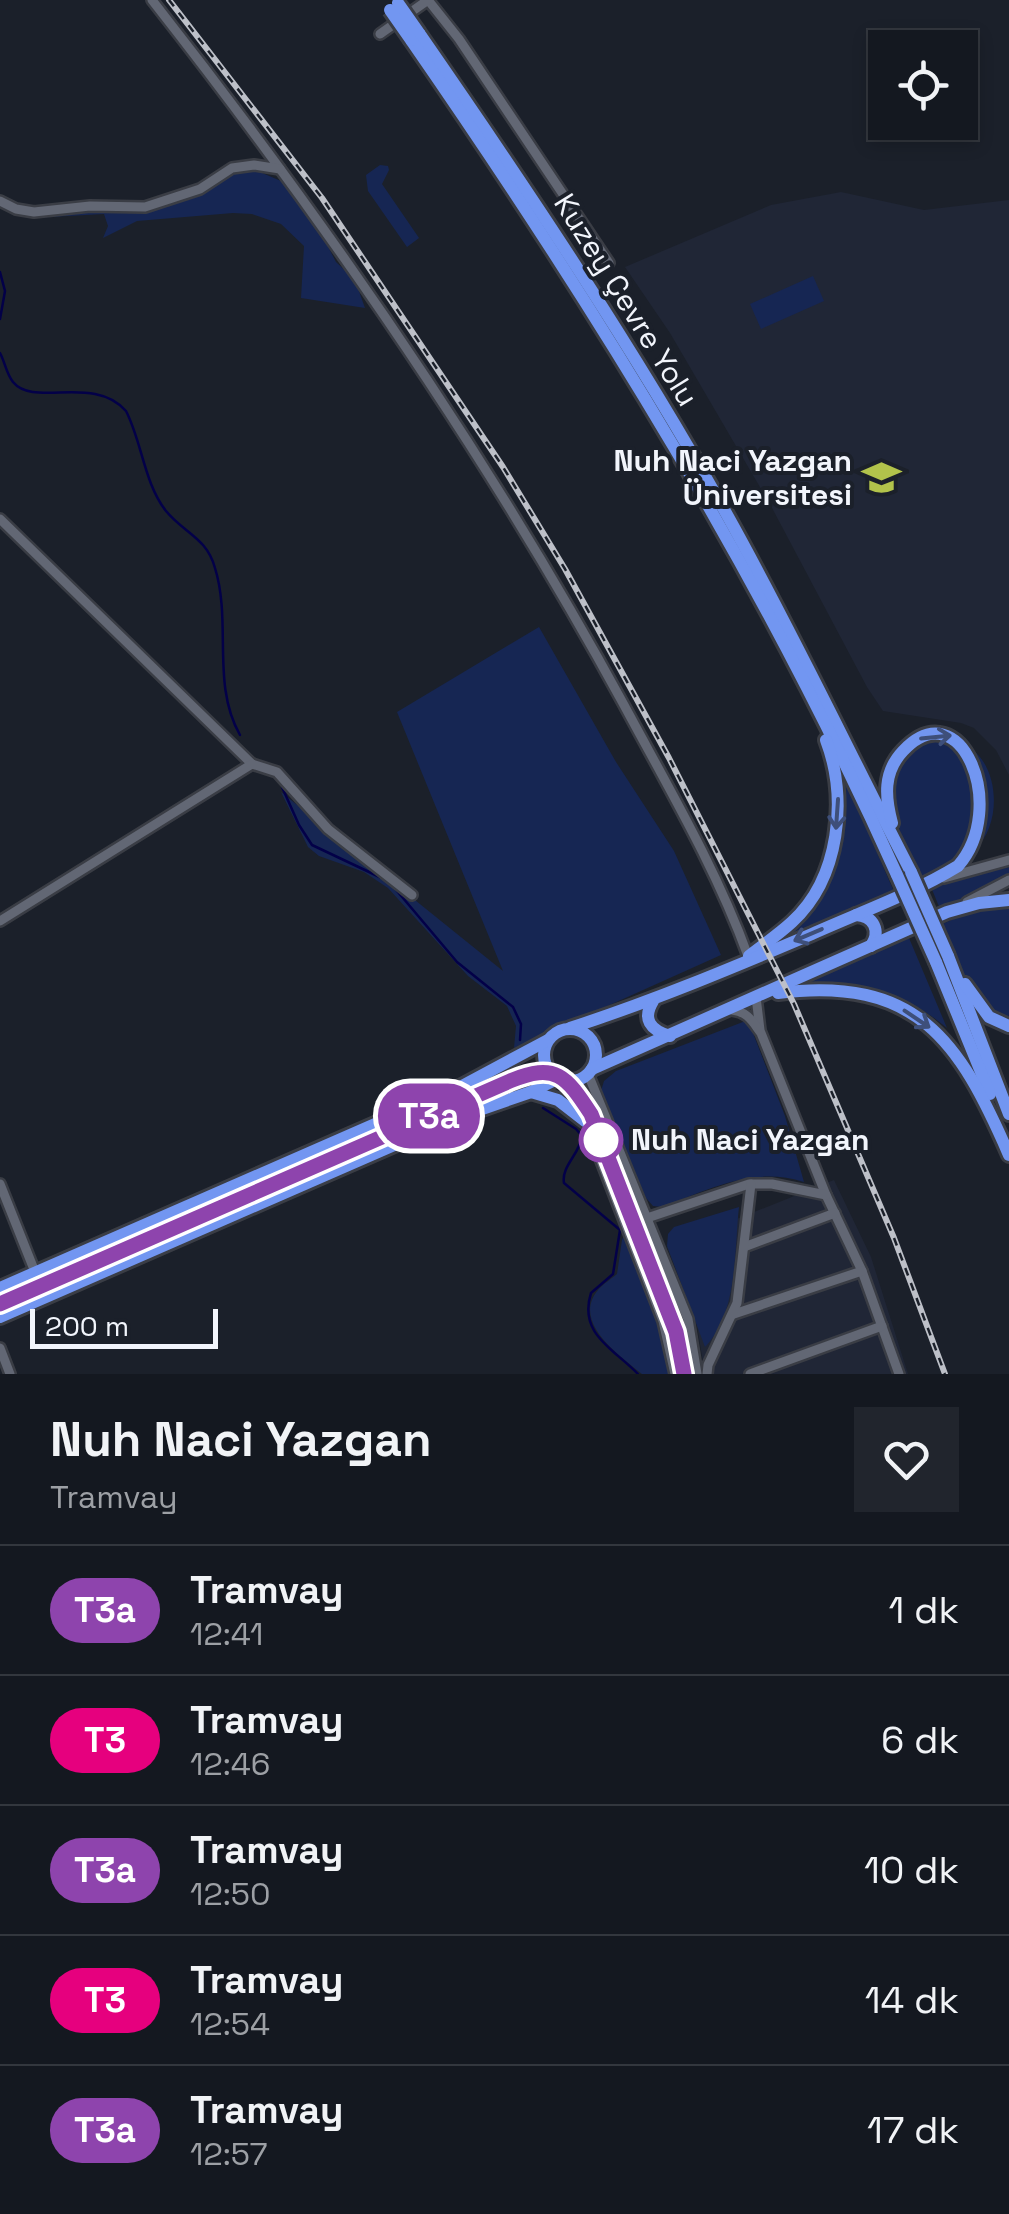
<!DOCTYPE html>
<html lang="tr">
<meta charset="utf-8">
<style>
body{margin:0;font-family:"Space Grotesk",sans-serif;background:#21252d;color:#f1f3f6;height:100vh;display:flex;flex-direction:column;font-size:38px;white-space:nowrap}
*{box-sizing:border-box;margin:0}
p{font-size:32px;color:#9da0a5}
.icon{flex:none;width:55px;height:55px;fill:none;stroke:currentColor;stroke-width:2;stroke-linecap:round;stroke-linejoin:round}
.map{position:relative;height:1374px;overflow:hidden}
.sheet{display:flex;flex-direction:column;background:#141820;flex:1}
.sheet>*{flex:none}
.badge{padding:0 20px;border-radius:32px;font-size:35px;line-height:65px}
.buttons{position:absolute;left:868px;top:30px;display:grid;gap:20px}
.buttons a{display:grid;place-items:center;width:110px;height:110px;border-radius:0px;background:#141820;box-shadow:0 5px 15px #0003,0 0 0 2px #33373e;font-size:50px}
.scale{position:absolute;left:30px;bottom:25px;width:188px;box-sizing:border-box;padding-left:10px;border:5px solid #f2f5fc;border-top:0;font-size:28px;line-height:35px;white-space:nowrap;color:#f2f5fc;-webkit-text-stroke:8px #1b202a;paint-order:stroke}
.map>.badge{position:absolute;translate:-50% -50%;box-shadow:0 0 0 5px #fff}
.round{display:grid;place-items:center;flex:none;width:105px;height:105px;border-radius:0px;background:#21252d}
.overview{display:flex;align-items:center;justify-content:space-between;height:170px;padding:0 50px}
h1{font-size:48px;font-weight:600;line-height:75px}
ul{padding:0;list-style:none}
li{display:flex;align-items:center;gap:30px;height:130px;padding:0 50px;border-top:2px solid #33373e}
li div{flex:1}
li b{display:block;font-size:38px}
li em{font-style:normal}
li .badge{min-width:110px;font-weight:700;text-align:center}
.map>svg:first-child{display:block}
.built{fill:#202636}
.green{fill:#162653}
.lines{fill:none;stroke-linecap:round;stroke-linejoin:round}
.stream{stroke:#030048;stroke-width:2.5}
.minor-casing{stroke:#3a3d45;stroke-width:14}
.highway-casing{stroke:#3a3d45;stroke-width:18}
.minor{stroke:#626774;stroke-width:9}
.highway{stroke:#7296f1;stroke-width:12}
.tram{stroke:#bdc0c8;stroke-width:2.5}
.rail-casing{stroke:#bdc0c8;stroke-width:6}
.rail{stroke:#1b202a;stroke-width:2.5;stroke-dasharray:8;stroke-linecap:butt}
.highway-bridge-casing{stroke:#3a3d45;stroke-width:18;stroke-linecap:butt}
.highway-bridge{stroke:#7296f1;stroke-width:12}
.oneway{stroke:#3e4f7a}
.line-casing{stroke:#fff;stroke-width:22}
.line{stroke:#8e44ad;stroke-width:15}
.stop-dot{fill:#fff;stroke:#8e44ad;stroke-width:5}
.labels{text-anchor:middle;stroke-width:8;stroke-linejoin:round;paint-order:stroke}
.street-label{font-size:30px;fill:#f2f5fc;stroke:#1b202a}
.poi-label{font-size:30px;font-weight:bold;fill:#f2f5fc;stroke:#1b202a;text-anchor:end}
.stop-label{font-size:30px;font-weight:bold;fill:#f2f5fc;stroke:#1b202a;text-anchor:start}
</style>
<div class="map">
<svg width="1009" height="1374" viewBox="0 0 1009 1374">
<rect width="100%" height="100%" fill="#1b202a"/>
<!-- built -->
<g class="built">
<polygon points="841,192 924,210 1009,200 1009,775 996,750 974,728 961,723 883,711 867,687 771,506 670,333 625,267 771,205"/>
<polygon points="834,1180 871,1257 908,1374 705,1374 696,1320 667,1247"/>
</g>
<!-- green -->
<g class="green">
<polygon points="380,165 388,166 389,170 382,184 419,238 407,247 368,191 366,175"/>
<path d="M253,169L281,181L321,233L336,262L355,280L365,308L301,298L304,246L281,224L252,214L233,213L137,221L103,238L108,226L104,214L31,218L36,214C60,214 84,208 107,209C135,211 157,209 184,201C216,192 220,171 253,169Z"/>
<polygon points="813,276 824,301 761,329 750,304"/>
<polygon points="539,627 616,762 674,851 721,955 514,1048 516,1026 507,1006 468,976 388,888 364,872 319,856 308,847 281,792 503,971 397,712"/>
<path d="M934,740C944,741 956,741 965,745C1000,762 1003,824 975,849C961,862 938,870 920,880C900,832 863,766 934,740Z"/>
<path d="M845,779L895,894L783,942C835,896 832,844 841,780Z"/>
<polygon points="1009,867 1009,876 940,909 931,887"/>
<path d="M1009,905V1024C976,1011 954,956 940,925L972,911Z"/>
<path d="M909,938L947,1028C898,987 859,986 798,987Z"/>
<path d="M748,1020L785,1116L804,1182C753,1166 710,1189 662,1207L653,1206L646,1198L600,1094L604,1081L616,1071Z"/>
<path d="M739,1207C734,1252 738,1313 705,1347L667,1246L668,1234L674,1227Z"/>
<path d="M629,1225L674,1342L679,1374H642C620,1356 571,1322 598,1290C603,1284 611,1279 617,1274L622,1240Z"/>
</g>
<g class="lines">
<!-- stream -->
<g class="stream">
<polyline points="0,272 5,291 0,319"/>
<path d="M0,353C5,362 6,373 13,382C34,408 94,374 126,411C142,442 144,483 166,511C184,533 207,538 215,568C232,623 211,684 240,735"/>
<polyline points="282,787 299,825 312,845 386,880"/>
<polyline points="392,885 457,962 513,1007 521,1024 520,1040"/>
<path d="M543,1108L576,1129L582,1136C580,1154 561,1166 564,1183L620,1230L613,1274L591,1293C578,1334 614,1349 638,1374"/>
</g>
<defs>
<g id="minor">
<path d="M152,0C327,223 488,455 624,705C668,787 716,868 748,956"/>
<polyline points="428,0 459,39 609,263"/>
<polyline points="380,34 428,0"/>
<polyline points="0,201 16,209 34,212 90,206 145,207 200,189 232,168 254,165 280,169"/>
<polyline points="0,519 252,764"/>
<polyline points="944,878 1009,860"/>
<polyline points="967,902 1009,880"/>
<polyline points="0,921 252,764 277,772 328,829 412,895"/>
<polyline points="756,997 760,1030"/>
<path d="M732,1010C748,1012 752,1021 761,1033L826,1195L862,1271L899,1374"/>
<polyline points="588,1074 688,1319 697,1374"/>
<polyline points="570,1081 663,1321 675,1374"/>
<polyline points="0,1184 35,1272"/>
<polyline points="647,1218 749,1184 772,1184 826,1195"/>
<polyline points="744,1247 835,1213"/>
<polyline points="734,1314 862,1271"/>
<polyline points="0,1348 10,1374"/>
<polyline points="707,1374 708,1365 737,1303 751,1184"/>
<polyline points="750,1374 882,1326"/>
</g>
<g id="highway">
<path d="M419,33C527,189 633,347 726,513C792,631 849,752 911,872"/>
<path d="M411,40C596,307 764,578 897,875"/>
<path d="M856,915C874,916 881,931 871,946"/>
<path d="M749,956C763,945 779,934 792,922C840,878 848,798 826,740"/>
<polyline points="948,956 1009,1114"/>
<polyline points="936,962 990,1094"/>
<polyline points="965,984 989,1017 1009,1026"/>
<path d="M778,993C917,976 959,1040 1009,1155"/>
<path d="M653,1001C642,1019 650,1030 670,1036"/>
<path d="M570,1028C653,1001 732,968 812,934C861,912 912,894 958,866C1009,808 961,689 903,751C883,772 885,797 892,823"/>
<circle cx="570" cy="1055" r="26"/>
<polyline points="592,1069 947,912 979,903 1009,900"/>
<polyline points="531,1092 558,1100 585,1121"/>
<polyline points="0,1288 462,1086 548,1040"/>
<polyline points="0,1317 456,1118 531,1092 559,1078"/>
</g>
</defs>
<!-- minor casing -->
<use href="#minor" class="minor-casing"/>
<!-- highway casing -->
<use href="#highway" class="highway-casing"/>
<!-- minor -->
<use href="#minor" class="minor"/>
<!-- highway -->
<use href="#highway" class="highway"/>
<!-- tram -->
<path class="tram" d="M0,1300L529,1070C561,1062 578,1089 593,1113L678,1330L687,1374"/>
<defs>
<polyline id="rail" points="169,0 322,198 503,467 565,569 669,758 794,1004 894,1238 945,1374"/>
</defs>
<!-- rail casing -->
<use href="#rail" class="rail-casing"/>
<!-- rail -->
<use href="#rail" class="rail"/>
<defs>
<g id="highway-bridge">
<polyline points="398,3 419,33"/>
<polyline points="390,10 411,40"/>
<polyline points="911,872 948,956"/>
<polyline points="897,875 936,962"/>
</g>
</defs>
<!-- highway-bridge casing -->
<use href="#highway-bridge" class="highway-bridge-casing"/>
<!-- highway-bridge -->
<use href="#highway-bridge" class="highway-bridge"/>
</g>
<!-- one-way arrows -->
<defs><path id="oneway-shaft" d="M-6 0H5M1.5-3L5.5 0L1.5 3" fill="none" stroke-width="1.6" stroke-linecap="round" stroke-linejoin="round" transform="scale(2.5)"/></defs>
<g class="oneway">
<use href="#oneway-shaft" transform="translate(936 737) rotate(-6)"/>
<use href="#oneway-shaft" transform="translate(837 814) rotate(94)"/>
<use href="#oneway-shaft" transform="translate(808 935) rotate(157)"/>
<use href="#oneway-shaft" transform="translate(917 1019) rotate(34)"/>
</g>
<g class="lines">
<defs>
<path id="line" d="M0,1304L510,1081C556,1062 566,1076 591,1114L676,1332L684,1374"/>
</defs>
<!-- line casing -->
<use href="#line" class="line-casing"/>
<!-- line -->
<use href="#line" class="line"/>
</g>
<!-- icons -->
<defs>
<symbol id="university-bare" viewBox="-9 -9 18 18"><path d="M0-5L7-2L0 1L-7-2ZM-4 1L0 2.5L4 1V4Q0 6-4 4Z" fill="#b2c34b" stroke="#1b202a" stroke-width="2.5" paint-order="stroke"/></symbol>
</defs>
<g fill-rule="evenodd">
<use href="#university-bare" x="854" y="450" width="55" height="55"/>
</g>
<!-- markers -->
<circle class="stop-dot" cx="601" cy="1140" r="20"/>
<g class="labels">
<!-- street labels -->
<g class="street-label">
<text transform="translate(626 300) rotate(58)" y="10">Kuzey Çevre Yolu</text>
</g>
<!-- poi labels -->
<g class="poi-label">
<text x="852" y="471">Nuh Naci Yazgan<tspan x="852" dy="34">Üniversitesi</tspan></text>
</g>
<!-- stop labels -->
<g class="stop-label">
<text x="631" y="1150">Nuh Naci Yazgan</text>
</g>
</g>
</svg>
<div class="buttons">
<a><svg class="icon" aria-label="locate" viewBox="0 0 24 24"><circle cx="12" cy="12" r="6"/><path d="M12 2v4M12 18v4M2 12h4M18 12h4"/></svg></a>
</div>
<div class="scale">200 m</div>
<b class="badge" style="left:429px;top:1116px;background:#8e44ad;color:#fff">T3a</b>
</div>
<section class="sheet">
<div class="overview"><div><h1>Nuh Naci Yazgan</h1><p>Tramvay</p></div><a class="round"><svg class="icon" aria-label="heart" viewBox="0 0 24 24"><path d="M12 20l-8-8c-3-5 5-10 8-4 3-6 11-1 8 4z"/></svg></a></div>
<ul>
<li><span class="badge" style="background:#8e44ad;color:#fff">T3a</span><div><b>Tramvay</b><p>12:41</p></div><em>1 dk</em></li>
<li><span class="badge" style="background:#e6007e;color:#fff">T3</span><div><b>Tramvay</b><p>12:46</p></div><em>6 dk</em></li>
<li><span class="badge" style="background:#8e44ad;color:#fff">T3a</span><div><b>Tramvay</b><p>12:50</p></div><em>10 dk</em></li>
<li><span class="badge" style="background:#e6007e;color:#fff">T3</span><div><b>Tramvay</b><p>12:54</p></div><em>14 dk</em></li>
<li><span class="badge" style="background:#8e44ad;color:#fff">T3a</span><div><b>Tramvay</b><p>12:57</p></div><em>17 dk</em></li>
</ul>
</section>
